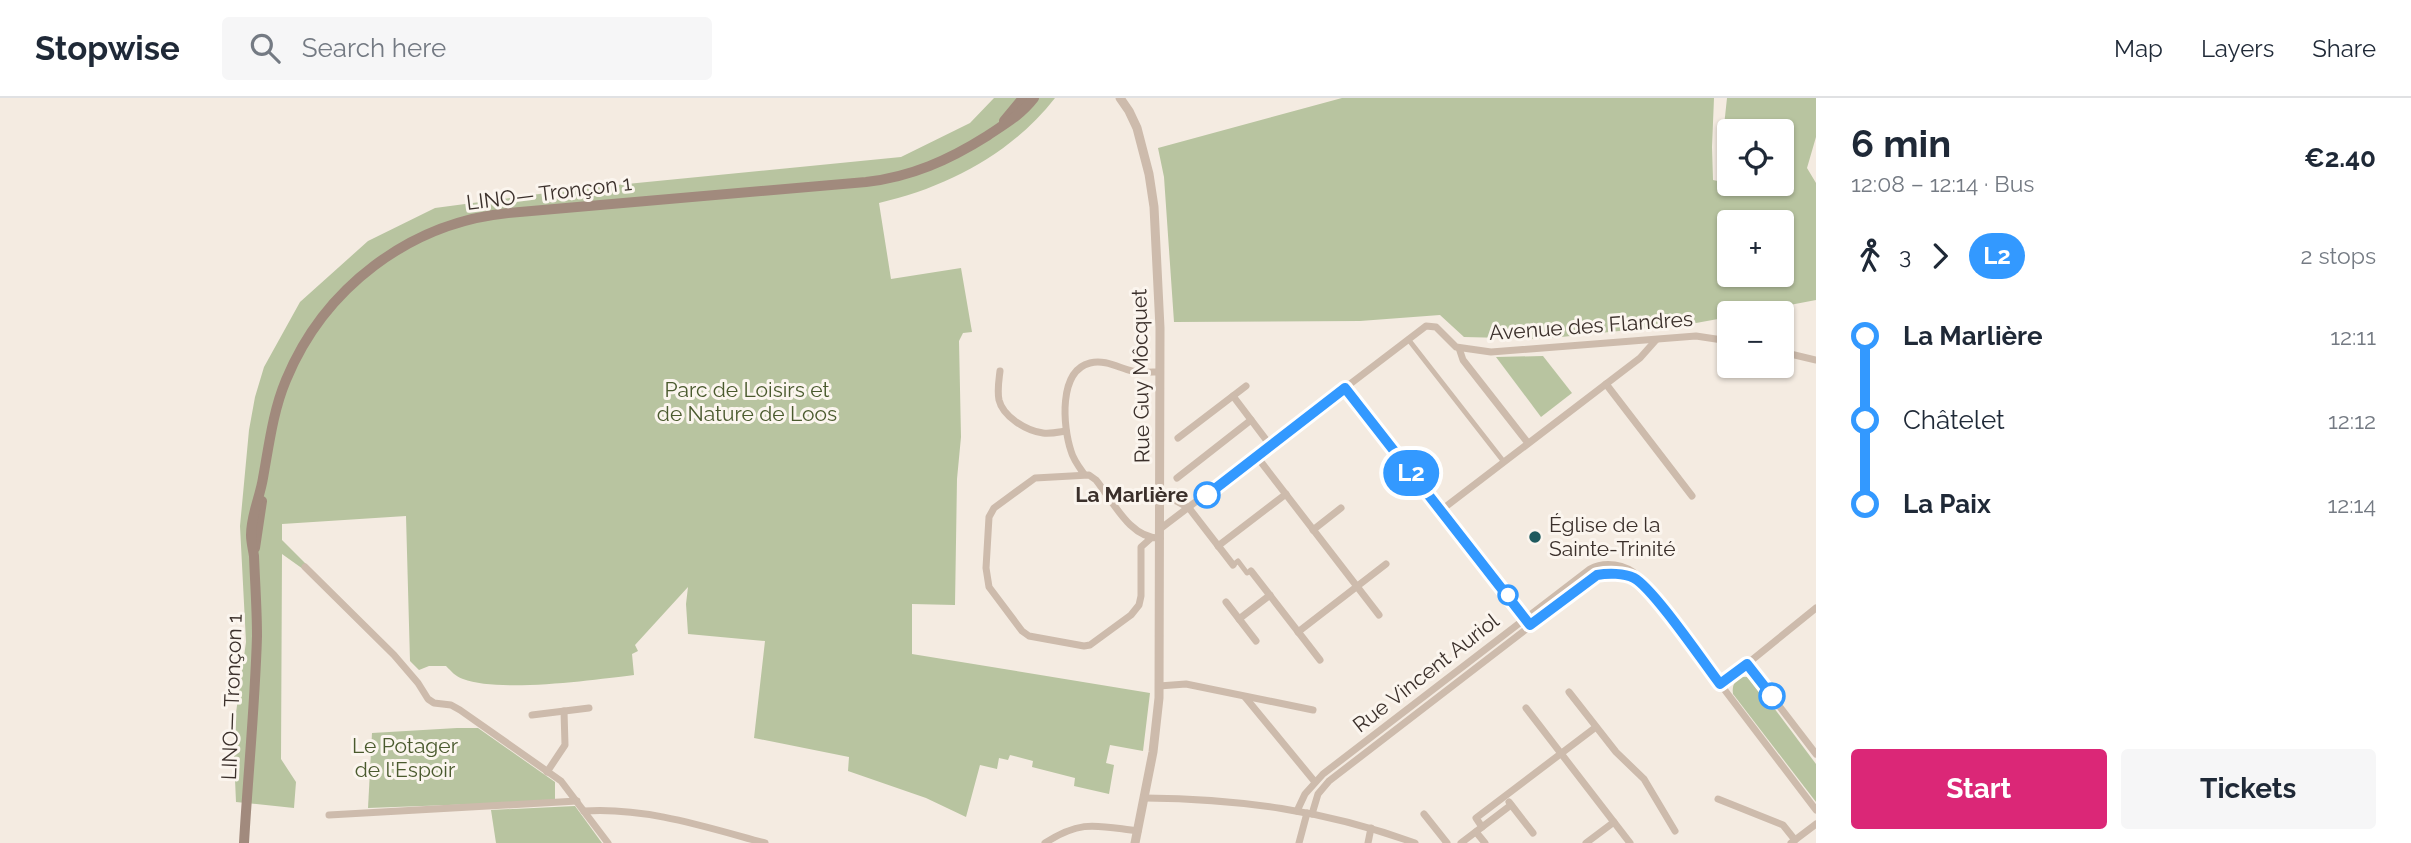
<!DOCTYPE html>
<meta charset="utf-8">
<style>
body{margin:0;font-family:Raleway,sans-serif;background:#f6f6f7;color:#1f2937;height:100vh;display:flex;flex-direction:column;font-size:26px;white-space:nowrap}
*{box-sizing:border-box;margin:0}
p{font-size:23px;color:#747a83}
.icon{flex:none;width:38px;height:38px;fill:none;stroke:currentColor;stroke-width:2;stroke-linecap:round;stroke-linejoin:round}
.map{position:relative;flex:1;overflow:hidden}
.side{display:flex;flex-direction:column;background:#fff;width:595px}
.side>*{flex:none}
.badge{padding:0 14px;border-radius:23px;font-size:24px;line-height:46px}
.tools{position:absolute;left:1717px;top:21px;display:grid;gap:14px}
.tools a{display:grid;place-items:center;width:77px;height:77px;border-radius:7px;background:#fff;box-shadow:0 2px 5px #0004;font-size:35px}
.map>.badge{position:absolute;translate:-50% -50%;box-shadow:0 0 0 4px #fff}
.legs{display:flex;align-items:center;gap:10px;height:77px;padding:0 35px;font-size:23px}
.legs p{margin-inline-start:auto}
.head{display:flex;align-items:center;justify-content:space-between;height:119px;padding:0 35px}
h1{font-size:38px;font-weight:700;line-height:52px}
.cta{display:flex;gap:14px;margin-top:auto;padding:14px 35px}
.cta a{flex:1;height:80px;border-radius:7px;background:#db2777;color:#fff;font-size:28px;font-weight:700;line-height:80px;text-align:center}
.cta a+a{background:#f6f6f7;color:#1f2937}
ul{padding:0 35px;list-style:none}
li{display:flex;align-items:center;gap:24px;height:84px;font-size:26px}
li i{display:grid;place-items:center;width:10px;height:100%;margin:0 9px;background:currentColor}
li i::after{content:'';width:18px;height:18px;margin:-9px;border:5px solid;border-radius:50%;background:#fff}
li p{margin-inline-start:auto}
li:first-child i{background:linear-gradient(#0000 50%,currentColor 0)}
li:last-child i{background:linear-gradient(currentColor 50%,#0000 0)}
header{display:flex;align-items:center;gap:42px;box-sizing:border-box;height:98px;padding:0 35px;background:#fff;border-bottom:2px solid #e0e1e3}
header strong{font-size:33px}
nav{display:flex;gap:38px;margin-inline-start:auto;font-size:24px}
.search{width:490px;height:63px;background:#f6f6f7;display:flex;align-items:center;gap:18px;box-sizing:border-box;padding:0 24px;border-radius:7px;color:#747a83;font-size:26px}
main{display:flex;flex:1;min-height:0}
.map>svg:first-child{display:block}
.green{fill:#b8c4a0;fill-rule:evenodd}
.lines{fill:none;stroke-linecap:round;stroke-linejoin:round}
.pedestrian{stroke:#cdbbac;stroke-width:5}
.minor{stroke:#cdbbac;stroke-width:7}
.tertiary{stroke:#cdbbac;stroke-width:9}
.secondary{stroke:#a18a7d;stroke-width:10}
.line-1-casing{stroke:#fff;stroke-width:16}
.line-1{stroke:#39f;stroke-width:10}
.stop-1-dot{fill:#fff;stroke:#39f;stroke-width:3.5}
.poi-dot{fill:#1f5a5e;stroke:#fbf5ee;stroke-width:2.5}
.labels{text-anchor:middle;stroke-width:6;stroke-linejoin:round;paint-order:stroke}
.street-label{font-size:21px;fill:#3b302b;stroke:#fbf5ee}
.park-label{font-size:21px;fill:#4a5a2e;stroke:#fbf5ee}
.stop-label{font-size:21px;font-weight:bold;fill:#3b302b;stroke:#fbf5ee;text-anchor:end}
.poi-label{font-size:21px;fill:#3b302b;stroke:#fbf5ee;text-anchor:start}
</style>
<header>
<strong>Stopwise</strong>
<div class="search"><svg class="icon" aria-label="search" viewBox="0 0 24 24"><circle cx="10" cy="10" r="6"/><path d="M15 15l6 6"/></svg>Search here</div>
<nav><a>Map</a><a>Layers</a><a>Share</a></nav>
</header>
<main>
<div class="map">
<svg width="1816" height="745" viewBox="0 0 1816 745">
<rect width="100%" height="100%" fill="#f4ebe1"/>
<!-- green -->
<g class="green">
<path d="M994,0H1055C1011,56 948,89 879,105L891,181L961,170L972,234L963,235L959,243L961,339L957,381L955,507L912,506V556L1150,595L1143,653L1110,647L1106,665L1114,667L1109,696L1074,688L1075,680L1032,669L1033,663L1010,657L1008,662L999,660L997,671L980,667L966,719L926,700L848,673L849,659L754,640L765,543L688,536L686,506L688,489L635,547L638,553L632,556L634,577C593,582 500,595 463,581C456,579 451,573 446,568H429L419,572L410,563L406,418L282,426V442L306,466L303,471L282,456L281,661L296,684L294,710L236,704L233,636L246,544L240,428L249,332L255,299L264,269L300,204L368,143L435,110L576,91L901,59L970,25Z"/>
<path d="M1342,0H1714L1712,49L1713,82L1727,85L1721,56L1727,0H1816V39L1807,70L1816,85V202L1748,215H1729V219L1696,225L1542,241L1464,239L1440,217L1360,223L1174,224L1164,79L1158,50ZM1782,33V86H1729V33ZM1782,124V177H1729V124Z"/>
<polygon points="1543,258 1572,295 1541,319 1496,259"/>
<path d="M1741,579H1747L1756,586L1816,666V704L1733,596C1732,587 1734,584 1741,579Z"/>
<polygon points="457,630 478,630 555,684 555,703 368,710 372,635"/>
<polygon points="575,708 602,745 496,745 491,712"/>
</g>
<g class="lines">
<!-- pedestrian -->
<g class="pedestrian">
<polyline points="1408,241 1504,364"/>
<polyline points="1233,467 1238,463 1247,475 1251,473"/>
</g>
<!-- minor -->
<g class="minor">
<polyline points="1459,250 1463,262 1528,345"/>
<polyline points="1782,254 1816,262"/>
<path d="M1000,273C999,282 997,292 999,302C1003,319 1027,333 1043,335C1051,336 1059,334 1066,333"/>
<polyline points="1606,286 1692,398"/>
<polyline points="1345,290 1528,523"/>
<polyline points="1233,298 1270,347"/>
<polyline points="1178,340 1246,288"/>
<polyline points="1261,364 1379,517"/>
<path d="M1084,376C1079,369 1073,361 1071,353C1063,329 1058,273 1090,265C1105,261 1119,270 1132,273C1141,275 1151,274 1160,274"/>
<polyline points="1177,380 1251,322"/>
<polyline points="1160,394 1189,410"/>
<polyline points="1189,410 1233,467"/>
<polyline points="1440,413 1640,260 1656,242"/>
<polyline points="1160,431 1426,228 1436,229 1456,249 1491,254 1696,238 1729,243"/>
<polyline points="1313,432 1341,410"/>
<path d="M1150,441L1141,449V498L1139,507L1131,517L1090,547L1084,548L1029,538L1022,533L989,489L986,470L989,419L994,410L1035,380L1089,377L1096,382C1113,403 1130,441 1160,440"/>
<polyline points="1218,448 1286,396"/>
<polyline points="305,469 394,557 418,585 428,601 434,605 451,607 460,612 561,683 608,745"/>
<polyline points="1251,473 1320,562"/>
<polyline points="1226,504 1256,543"/>
<polyline points="1239,521 1270,497"/>
<polyline points="1298,534 1386,466"/>
<polyline points="1747,566 1816,510"/>
<polyline points="1720,586 1747,566 1816,656"/>
<polyline points="1159,588 1186,586 1313,612"/>
<polyline points="1569,594 1616,654 1644,681 1675,733"/>
<polyline points="1245,599 1315,684"/>
<polyline points="1526,610 1630,745"/>
<polyline points="532,617 589,610"/>
<polyline points="547,674 565,647 564,613"/>
<path d="M1145,700C1240,701 1324,712 1415,745"/>
<polyline points="1718,701 1783,727 1795,742"/>
<polyline points="1509,704 1533,735"/>
<path d="M584,713C646,709 706,729 765,745"/>
<path d="M1297,713L1305,696L1323,676L1590,471C1605,463 1625,466 1638,478L1816,712"/>
<path d="M1312,716L1318,696L1329,683L1594,479C1608,473 1626,476 1639,483"/>
<polyline points="1424,716 1447,745"/>
<polyline points="329,717 577,703"/>
<polyline points="1482,729 1476,720 1596,629"/>
<polyline points="1476,734 1485,745"/>
<path d="M1045,745C1082,721 1097,728 1138,733"/>
<polyline points="1299,745 1307,715"/>
<polyline points="1368,745 1371,730"/>
<polyline points="1461,745 1511,707"/>
<polyline points="1586,745 1614,724"/>
<polyline points="1791,745 1816,726"/>
</g>
<!-- tertiary -->
<polyline class="tertiary" points="1120,0 1129,13 1137,30 1149,76 1154,109 1160,230 1159,600 1153,654 1135,745"/>
<!-- secondary -->
<g class="secondary">
<polyline points="1004,23 1023,0"/>
<polyline points="255,450 262,403"/>
<path d="M244,745C248,676 255,607 257,538C257,511 255,485 254,458C253,451 251,444 251,437C251,417 260,399 263,380C269,347 273,313 286,282C324,190 409,125 508,115L866,84C911,79 949,62 987,38C1005,26 1021,17 1034,0"/>
</g>
</g>
<g class="lines">
<defs>
<path id="line-1" d="M1207,397L1345,290L1530,527L1597,477C1608,475 1624,475 1634,480C1653,490 1704,565 1720,586L1747,566L1772,598"/>
</defs>
<!-- line-1 casing -->
<use href="#line-1" class="line-1-casing"/>
<!-- line-1 -->
<use href="#line-1" class="line-1"/>
</g>
<!-- markers -->
<g class="stop-1-dot">
<circle cx="1207" cy="397" r="12"/>
<circle cx="1508" cy="497" r="9"/>
<circle cx="1772" cy="598" r="12"/>
</g>
<circle class="poi-dot" cx="1535" cy="439" r="7"/>
<g class="labels">
<!-- street labels -->
<g class="street-label">
<text transform="translate(549 95) rotate(-7)" y="7">LINO— Tronçon 1</text>
<text transform="translate(1591 228) rotate(-4)" y="7">Avenue des Flandres</text>
<text transform="translate(1141 278) rotate(-91)" y="7">Rue Guy Môcquet</text>
<text transform="translate(1426 575) rotate(-38)" y="7">Rue Vincent Auriol</text>
<text transform="translate(232 599) rotate(-88)" y="7">LINO— Tronçon 1</text>
</g>
<!-- park labels -->
<g class="park-label">
<text x="747" y="299">Parc de Loisirs et<tspan x="747" dy="24">de Nature de Loos</tspan></text>
<text x="405" y="655">Le Potager<tspan x="405" dy="24">de l'Espoir</tspan></text>
</g>
<!-- stop labels -->
<g class="stop-label">
<text x="1188" y="404">La Marlière</text>
</g>
<!-- poi labels -->
<g class="poi-label">
<text x="1549" y="434">Église de la<tspan x="1549" dy="24">Sainte-Trinité</tspan></text>
</g>
</g>
</svg>
<div class="tools">
<a><svg class="icon" aria-label="locate" viewBox="0 0 24 24"><circle cx="12" cy="12" r="6"/><path d="M12 2v4M12 18v4M2 12h4M18 12h4"/></svg></a>
<a>+</a>
<a>−</a>
</div>
<b class="badge" style="left:1411px;top:375px;background:#39f;color:#fff">L2</b>
</div>
<section class="side">
<div class="head"><div><h1>6 min</h1><p>12:08 – 12:14 · Bus</p></div><b>€2.40</b></div>
<div class="legs"><svg class="icon" aria-label="walk" viewBox="0 0 24 24"><circle cx="13" cy="4" r="2"/><path d="M13 8l-2 6 4 7M11 14l-3 7M7 12l3-4h3l4 4"/></svg>3<svg class="icon" aria-label="forward" viewBox="0 0 24 24"><path d="M9 5l7 7-7 7"/></svg><b class="badge" style="background:#39f;color:#fff">L2</b><p>2 stops</p></div>
<ul>
<li><i style="color:#39f"></i><b>La Marlière</b><p>12:11</p></li>
<li><i style="color:#39f"></i><span>Châtelet</span><p>12:12</p></li>
<li><i style="color:#39f"></i><b>La Paix</b><p>12:14</p></li>
</ul>
<div class="cta"><a>Start</a><a>Tickets</a></div>
</section>
</main>
